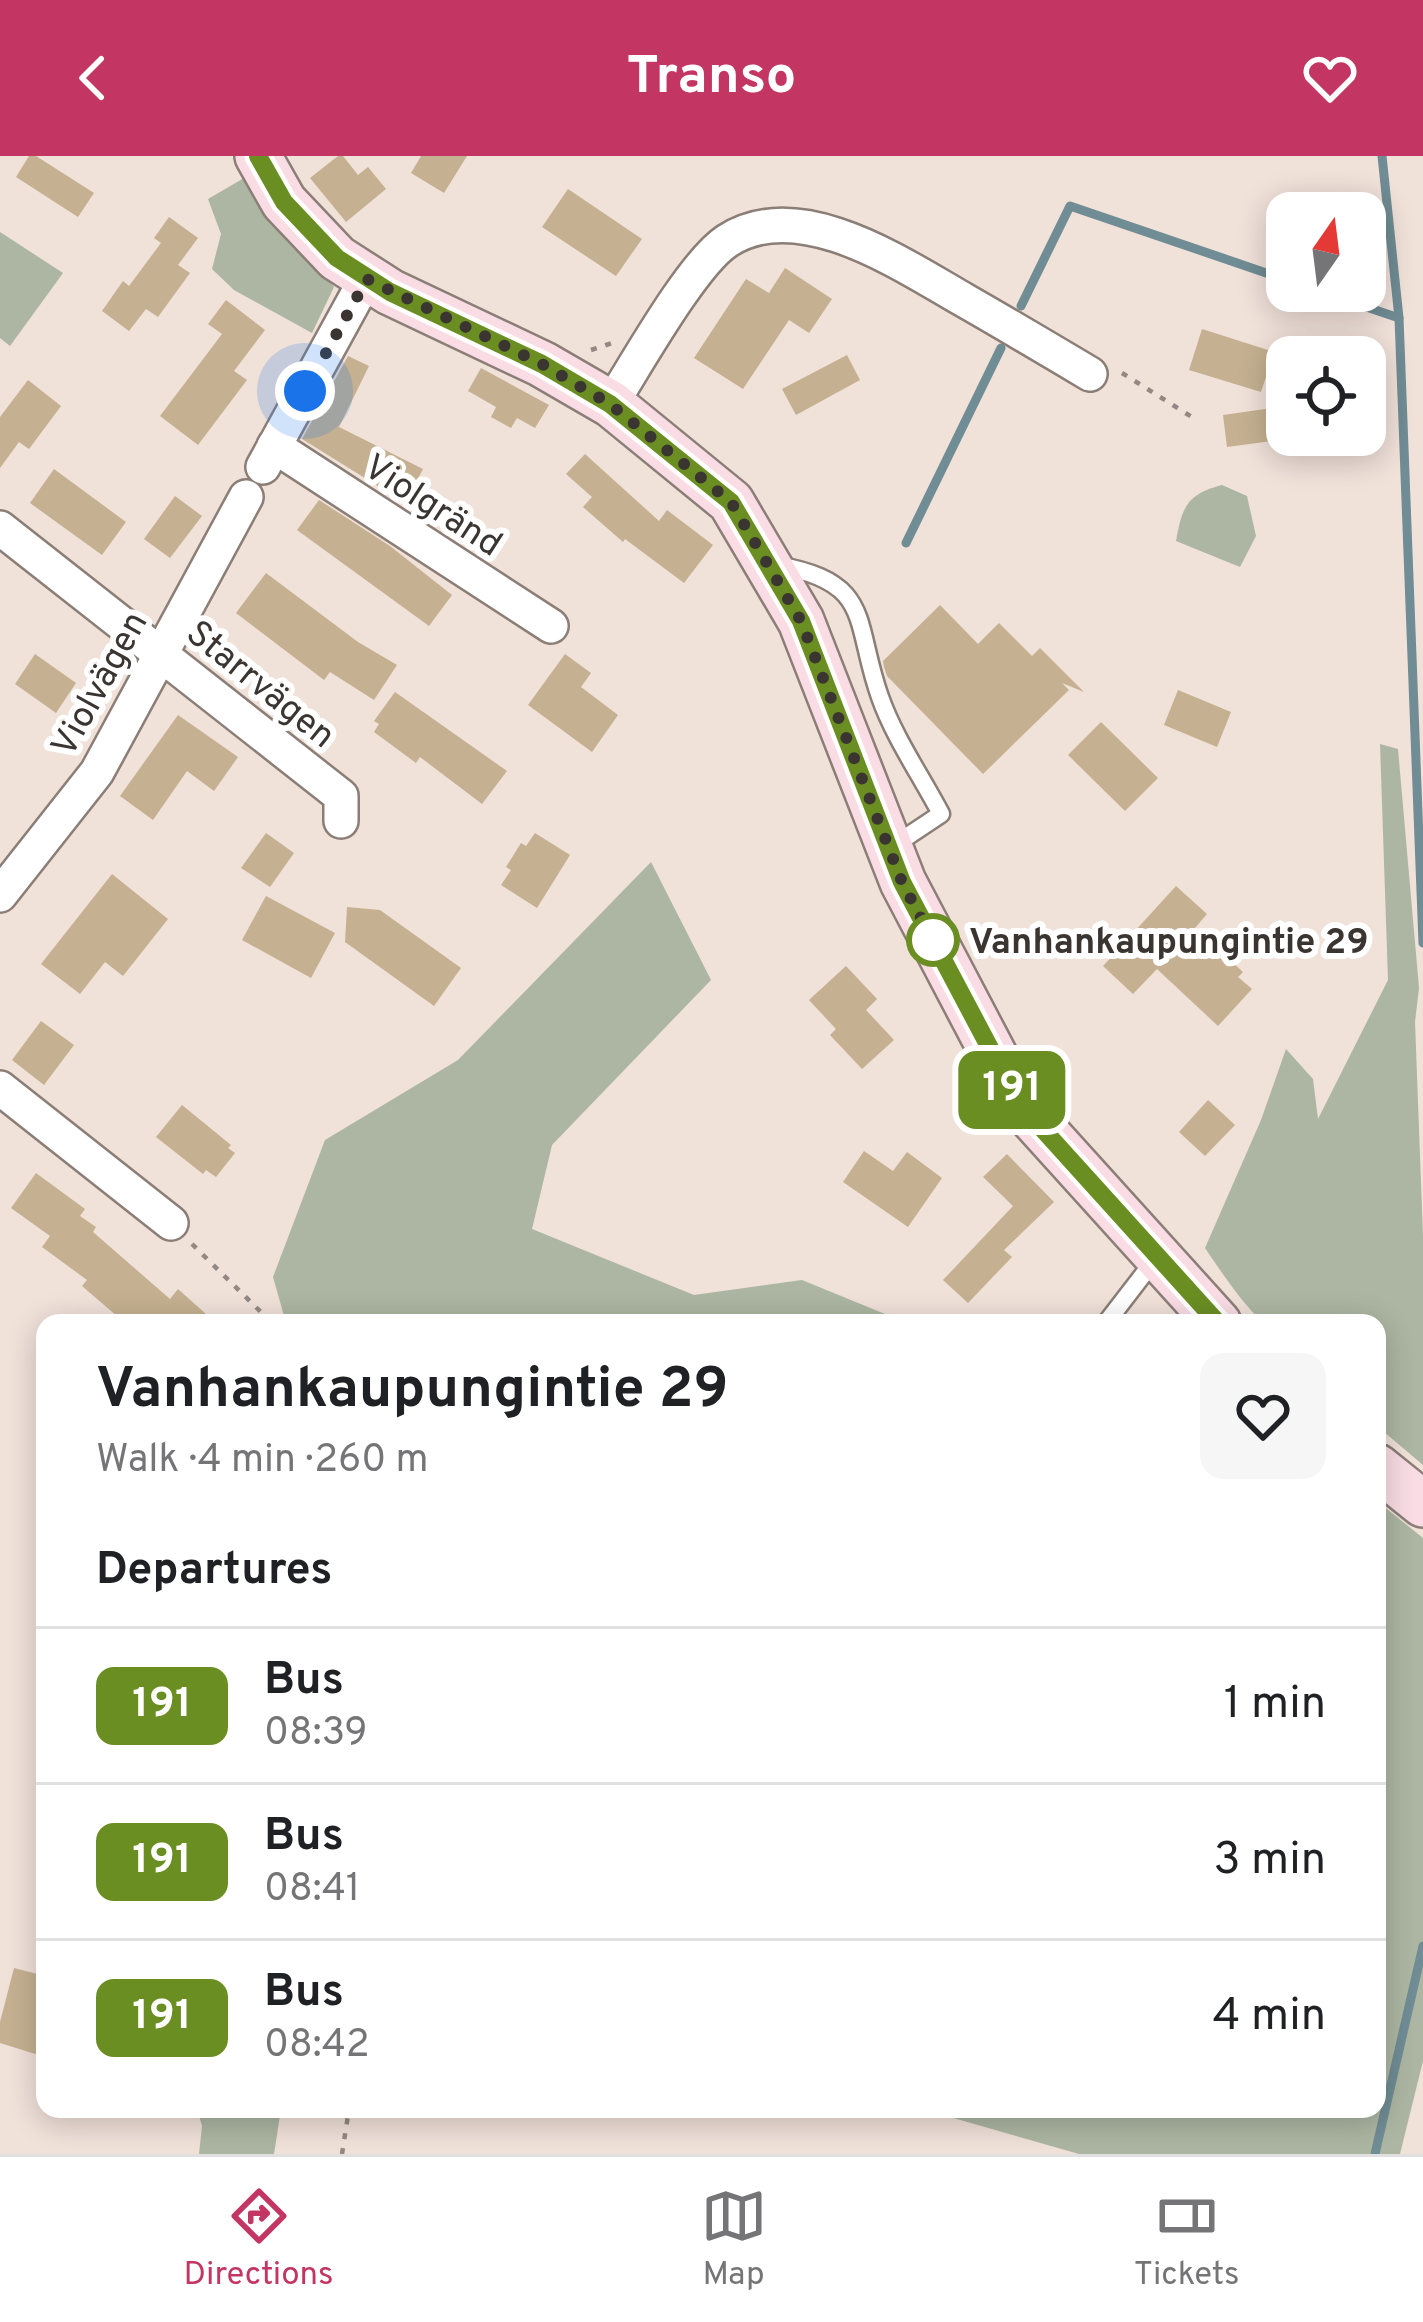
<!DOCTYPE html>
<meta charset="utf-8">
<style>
body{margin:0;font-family:Overpass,sans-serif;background:#f6f6f6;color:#202124;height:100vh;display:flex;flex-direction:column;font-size:45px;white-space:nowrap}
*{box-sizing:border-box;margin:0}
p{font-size:39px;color:#757577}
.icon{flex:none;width:66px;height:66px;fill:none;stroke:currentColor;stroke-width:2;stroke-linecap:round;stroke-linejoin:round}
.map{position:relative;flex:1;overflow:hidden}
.sheet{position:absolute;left:36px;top:1158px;width:1350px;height:804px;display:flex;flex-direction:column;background:#fff;border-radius:24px;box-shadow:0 6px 30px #0003}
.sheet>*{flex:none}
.badge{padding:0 24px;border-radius:18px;font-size:42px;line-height:78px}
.needle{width:78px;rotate:14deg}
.controls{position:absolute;left:1266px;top:36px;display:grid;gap:24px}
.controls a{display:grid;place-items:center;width:120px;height:120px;border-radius:24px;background:#fff;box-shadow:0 6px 30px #0003;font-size:60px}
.you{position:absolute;width:60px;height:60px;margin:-30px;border:9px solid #fff;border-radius:50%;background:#1a73e8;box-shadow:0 0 0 18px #1a73e833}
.map>.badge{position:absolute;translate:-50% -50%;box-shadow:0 0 0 6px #fff}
h2{padding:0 60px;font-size:45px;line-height:108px}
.round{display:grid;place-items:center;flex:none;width:126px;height:126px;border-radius:24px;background:#f6f6f6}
.head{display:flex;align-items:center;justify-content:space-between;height:204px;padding:0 60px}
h1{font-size:57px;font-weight:700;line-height:90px}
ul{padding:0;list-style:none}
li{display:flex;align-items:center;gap:36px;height:156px;padding:0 60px;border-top:3px solid #e0e0e0}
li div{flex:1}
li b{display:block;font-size:45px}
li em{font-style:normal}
li .badge{min-width:132px;font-weight:700;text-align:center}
header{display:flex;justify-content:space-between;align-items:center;height:156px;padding:0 60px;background:#c33562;color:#fff;font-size:54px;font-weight:700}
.dock{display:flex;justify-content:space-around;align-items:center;height:168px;border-top:3px solid #e0e0e0;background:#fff;font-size:33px;color:#757577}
.dock a{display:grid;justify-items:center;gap:6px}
.dock .on{color:#c33562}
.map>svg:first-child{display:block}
.green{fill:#acb6a2}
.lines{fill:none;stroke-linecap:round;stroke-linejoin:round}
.stream{stroke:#708c94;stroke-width:9}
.building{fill:#c5b191}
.lane-casing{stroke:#8b7e77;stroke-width:21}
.street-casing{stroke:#8b7e77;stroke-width:38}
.secondary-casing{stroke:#8b7e77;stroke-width:50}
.path{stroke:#938883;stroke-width:4.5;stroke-dasharray:6 9;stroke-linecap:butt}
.lane{stroke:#fff;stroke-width:16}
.street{stroke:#fff;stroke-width:33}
.secondary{stroke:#f9dce4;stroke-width:45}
.line-casing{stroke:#fff;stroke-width:27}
.line{stroke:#6b8e23;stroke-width:18}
.walk{stroke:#3b3532;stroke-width:12;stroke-dasharray:0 21.6}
.stop-dot{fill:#fff;stroke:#6b8e23;stroke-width:6}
.labels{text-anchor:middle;stroke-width:12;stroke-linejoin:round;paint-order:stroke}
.street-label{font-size:36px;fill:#3b3532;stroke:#fff}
.stop-label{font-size:36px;font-weight:bold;fill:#3b3532;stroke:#fff;text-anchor:start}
</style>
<header><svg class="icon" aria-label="back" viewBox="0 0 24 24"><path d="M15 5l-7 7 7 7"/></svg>Transo<svg class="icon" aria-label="heart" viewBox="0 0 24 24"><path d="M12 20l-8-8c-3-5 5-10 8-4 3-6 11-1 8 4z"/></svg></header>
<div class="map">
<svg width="1423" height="1998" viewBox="0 0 1423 1998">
<rect width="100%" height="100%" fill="#f0e1d9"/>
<!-- green -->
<g class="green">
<polygon points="244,22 334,131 312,177 234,134 212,113 221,78 208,43"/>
<polygon points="0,76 63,117 10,190 0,182"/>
<path d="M1222,329L1247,340L1256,380L1240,411L1176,385C1182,351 1187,338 1222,329Z"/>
<path d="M1380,588L1398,593L1419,832L1415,866L1423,1080V1309L1377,1270V1167H1335V1161C1315,1165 1287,1173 1267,1167C1252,1163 1216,1108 1205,1092L1261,964L1286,893L1313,923L1318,963L1388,824Z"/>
<polygon points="651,706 711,824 552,989 532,1073 694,1139 802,1124 907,1167 286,1167 273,1121 325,984 458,904"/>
<polygon points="1377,1345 1423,1382 1423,1905 1400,1998 1079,1998 922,1953 1377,1953"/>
<polygon points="197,1953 281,1953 274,1998 199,1998 202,1970"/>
</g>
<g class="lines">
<!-- stream -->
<g class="stream">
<polyline points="1382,0 1399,162 1423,787"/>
<polyline points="1319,135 1399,162"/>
<polyline points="1021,150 1070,50 1287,124"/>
<polyline points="906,387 1001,192"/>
<polyline points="1375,1998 1423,1790"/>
</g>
</g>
<!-- building -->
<g class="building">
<polygon points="29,0 36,0 94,37 78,61 16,21"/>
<polygon points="338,0 343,0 358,19 368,11 386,33 346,66 310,22"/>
<polygon points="421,0 467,0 444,37 411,17"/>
<polygon points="568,33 642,83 616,120 542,71"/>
<polygon points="169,61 198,82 178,109 190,117 158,161 146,153 129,175 102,155 123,125 129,130 161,87 154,82"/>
<polygon points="785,112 832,143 809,177 789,164 743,233 694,202 746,123 769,137"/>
<polygon points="226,144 265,174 234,215 247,224 198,289 160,260 222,178 208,168"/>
<polygon points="1202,173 1274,196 1261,236 1189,214"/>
<polygon points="847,199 860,224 796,259 782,233"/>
<polygon points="348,200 369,210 339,271 423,313 405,347 302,283"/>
<polygon points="481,212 549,249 535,272 517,262 511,272 491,261 496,251 468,235"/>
<polygon points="28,224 61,250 29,293 19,286 0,312 0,261"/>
<polygon points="1287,250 1287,283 1227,291 1223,259"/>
<polygon points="585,298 659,365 667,354 713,389 684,427 625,383 623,386 583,351 592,341 566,318"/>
<polygon points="54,313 126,366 102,399 30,347"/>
<polygon points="175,340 202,360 170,402 144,383"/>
<polygon points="319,344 390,390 452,439 429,470 297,374"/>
<polygon points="266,417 358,486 397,509 374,544 330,516 324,524 236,457"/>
<polygon points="940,449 978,488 999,467 1032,500 1040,492 1084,536 1062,527 1069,534 983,618 887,520 884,511 883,505"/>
<polygon points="35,498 76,527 56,557 15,528"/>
<polygon points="565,498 591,517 581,531 618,559 592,596 528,549"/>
<polygon points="1178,534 1231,556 1217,591 1164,569"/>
<polygon points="395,536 507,615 482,648 420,601 416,607 374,576 379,568 374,565"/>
<polygon points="178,559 238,601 214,635 187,615 153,664 120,640"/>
<polygon points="1101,566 1158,622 1125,655 1068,599"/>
<polygon points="266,677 294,697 270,731 241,712"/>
<polygon points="535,677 570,699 537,752 501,729 511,714 506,711 521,687 526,690"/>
<polygon points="112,718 168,763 123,820 105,806 80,838 41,808"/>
<polygon points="1176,730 1207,758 1195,772 1243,816 1238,821 1252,833 1218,870 1157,813 1133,838 1103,810"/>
<polygon points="266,740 335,777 311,822 242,784"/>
<polygon points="347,751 380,754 461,812 434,850 345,786"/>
<polygon points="846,810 877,843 866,854 894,884 862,913 830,879 836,873 809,844"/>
<polygon points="41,865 74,889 44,929 12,904"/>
<polygon points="1208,944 1235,969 1205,1000 1179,976"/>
<polygon points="182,949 231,989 228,992 235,997 216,1021 206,1014 203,1018 156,981"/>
<polygon points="864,995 893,1015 907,996 942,1022 908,1071 843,1026"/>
<polygon points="1007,998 1054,1046 1004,1094 1012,1101 968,1147 943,1124 1013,1050 983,1021"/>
<polygon points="36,1017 85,1053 80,1060 96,1071 93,1076 170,1143 178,1133 216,1167 125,1167 82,1130 87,1124 42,1091 50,1080 11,1052"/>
<polygon points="14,1812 45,1820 45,1901 0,1887 0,1866"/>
</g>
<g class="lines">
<defs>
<g id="lane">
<path d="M776,409C874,426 853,465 880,541C894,581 921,620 941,658L893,690"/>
<polyline points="1106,1167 1156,1102"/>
</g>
<g id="street">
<path d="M611,248C636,209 692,108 727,85C799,38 901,108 964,144C1006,168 1048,193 1090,218"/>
<polyline points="274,290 551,470"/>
<polyline points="263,311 366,123"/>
<polyline points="0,372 341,640 341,665"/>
<polyline points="0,739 97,616 246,341"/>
<polyline points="0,932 171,1067"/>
</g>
<g id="secondary">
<polyline points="258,0 284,46 337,102 390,136 542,208 611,248 731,346 801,465 903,726 1019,947 1218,1167"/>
<polyline points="1377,1311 1423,1348"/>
</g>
</defs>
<!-- lane casing -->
<use href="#lane" class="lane-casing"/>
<!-- street casing -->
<use href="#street" class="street-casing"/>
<!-- secondary casing -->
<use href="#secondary" class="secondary-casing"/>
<!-- path -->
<g class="path">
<polyline points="591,194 615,186"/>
<polyline points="1122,217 1195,263"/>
<polyline points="192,1088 272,1167"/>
<polyline points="342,1998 349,1953"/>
</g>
<!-- lane -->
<use href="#lane" class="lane"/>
<!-- street -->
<use href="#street" class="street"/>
<!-- secondary -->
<use href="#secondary" class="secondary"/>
</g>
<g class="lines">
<defs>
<polyline id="line" points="258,0 284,46 337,102 390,136 542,208 610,248 731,346 801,465 902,726 1019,947 1218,1167"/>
</defs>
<!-- line casing -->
<use href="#line" class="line-casing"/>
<!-- line -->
<use href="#line" class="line"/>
<!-- walk -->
<polyline class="walk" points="305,235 367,123 542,208 610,248 731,346 801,465 902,726 941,800 933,784"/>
</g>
<!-- markers -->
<circle class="stop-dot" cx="933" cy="784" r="24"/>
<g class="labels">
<!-- street labels -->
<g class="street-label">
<text transform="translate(434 348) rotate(33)" y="13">Violgränd</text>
<text transform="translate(98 527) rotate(-61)" y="13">Violvägen</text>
<text transform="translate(262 527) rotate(39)" y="13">Starrvägen</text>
</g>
<!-- stop labels -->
<g class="stop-label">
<text x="969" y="797">Vanhankaupungintie 29</text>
</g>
</g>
</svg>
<div class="controls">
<a><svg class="needle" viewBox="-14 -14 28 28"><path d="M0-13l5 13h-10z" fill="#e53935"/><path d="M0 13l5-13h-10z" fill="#757577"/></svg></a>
<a><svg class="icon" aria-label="locate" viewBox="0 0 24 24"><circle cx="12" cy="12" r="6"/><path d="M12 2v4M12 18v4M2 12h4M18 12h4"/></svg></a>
</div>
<div class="you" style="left:305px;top:235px"></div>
<b class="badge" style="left:1012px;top:934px;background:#6b8e23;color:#fff">191</b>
<section class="sheet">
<div class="head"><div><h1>Vanhankaupungintie 29</h1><p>Walk · 4 min · 260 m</p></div><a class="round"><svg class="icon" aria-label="heart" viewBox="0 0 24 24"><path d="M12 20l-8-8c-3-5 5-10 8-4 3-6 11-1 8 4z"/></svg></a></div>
<h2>Departures</h2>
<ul>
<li><span class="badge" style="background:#6b8e23;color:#fff">191</span><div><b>Bus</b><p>08:39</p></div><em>1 min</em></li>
<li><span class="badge" style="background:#6b8e23;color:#fff">191</span><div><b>Bus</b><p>08:41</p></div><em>3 min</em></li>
<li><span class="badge" style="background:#6b8e23;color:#fff">191</span><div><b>Bus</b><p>08:42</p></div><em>4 min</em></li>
</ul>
</section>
</div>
<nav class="dock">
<a class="on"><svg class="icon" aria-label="directions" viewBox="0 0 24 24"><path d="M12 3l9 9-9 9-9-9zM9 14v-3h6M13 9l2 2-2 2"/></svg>Directions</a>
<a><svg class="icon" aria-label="map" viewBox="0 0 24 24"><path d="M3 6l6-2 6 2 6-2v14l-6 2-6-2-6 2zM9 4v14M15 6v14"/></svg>Map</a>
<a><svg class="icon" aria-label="tickets" viewBox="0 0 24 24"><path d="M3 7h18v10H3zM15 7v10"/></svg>Tickets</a>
</nav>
